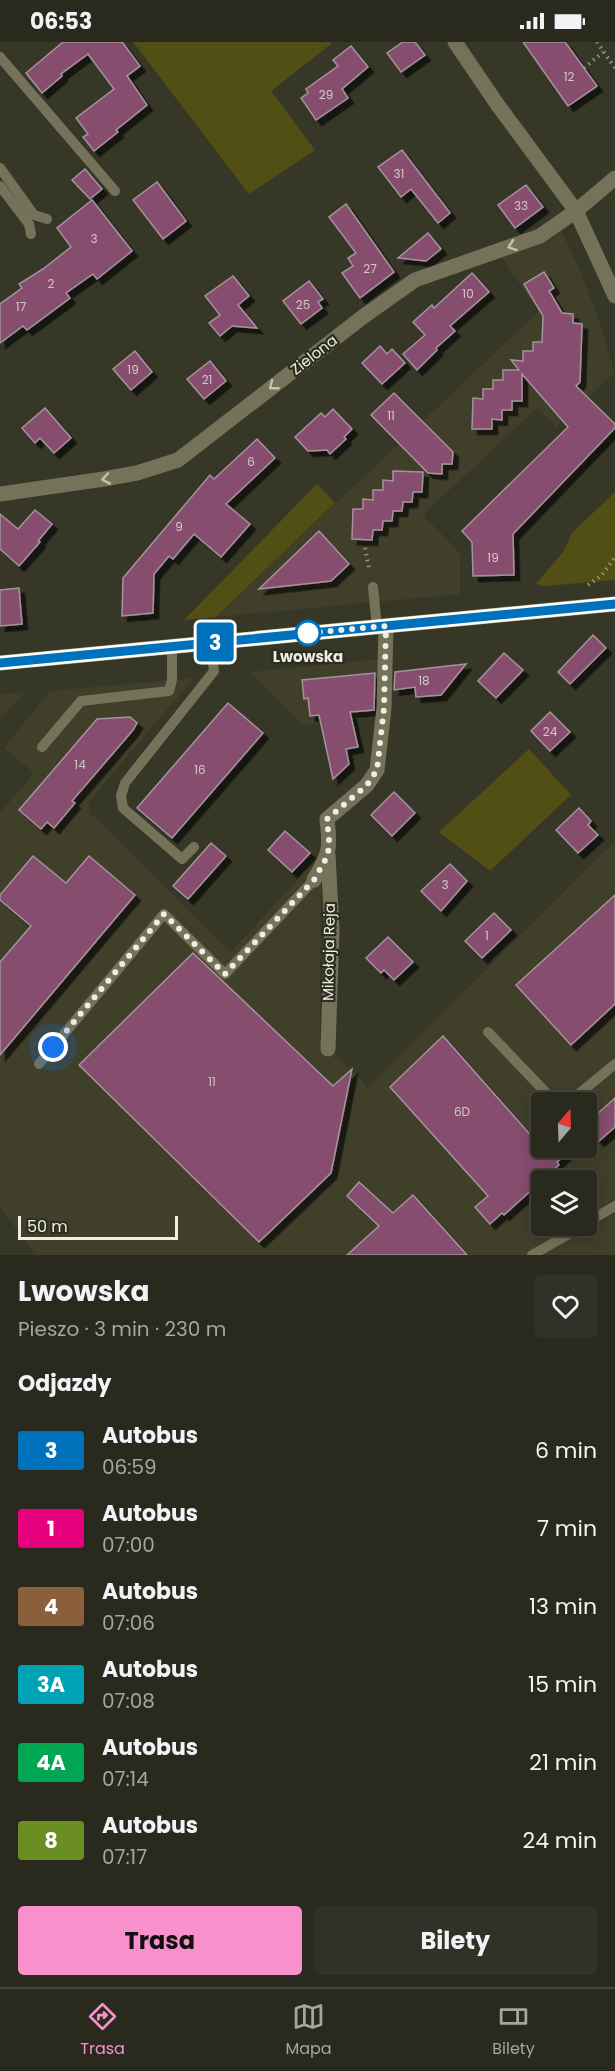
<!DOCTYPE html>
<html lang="pl">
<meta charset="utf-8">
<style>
body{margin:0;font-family:Poppins,sans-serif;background:#313127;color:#f1f3f6;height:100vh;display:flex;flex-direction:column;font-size:22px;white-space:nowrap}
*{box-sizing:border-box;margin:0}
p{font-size:20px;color:#a5a6a4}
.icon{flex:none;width:33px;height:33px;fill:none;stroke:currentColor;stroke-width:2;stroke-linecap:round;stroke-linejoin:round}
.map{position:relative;height:1213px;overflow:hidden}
.sheet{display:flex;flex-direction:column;background:#29291e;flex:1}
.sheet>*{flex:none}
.badge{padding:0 12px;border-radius:4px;font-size:21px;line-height:39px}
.needle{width:39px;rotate:19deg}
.controls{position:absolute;left:531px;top:1050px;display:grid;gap:12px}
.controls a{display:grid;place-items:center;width:66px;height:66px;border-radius:6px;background:#29291e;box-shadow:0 3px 15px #0003,0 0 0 2px #45453c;font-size:30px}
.scale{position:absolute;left:18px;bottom:15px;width:160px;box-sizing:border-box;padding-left:6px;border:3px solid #eeeee5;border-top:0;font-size:16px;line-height:21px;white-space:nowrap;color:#eeeee5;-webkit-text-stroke:4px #2d2d1f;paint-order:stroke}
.you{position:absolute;width:30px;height:30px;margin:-15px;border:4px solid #fff;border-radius:50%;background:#1a73e8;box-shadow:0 0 0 9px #1a73e833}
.map>.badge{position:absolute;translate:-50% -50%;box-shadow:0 0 0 3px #fff}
h2{padding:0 18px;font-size:22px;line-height:54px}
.round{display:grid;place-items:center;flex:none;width:63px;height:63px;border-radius:6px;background:#313127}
.summary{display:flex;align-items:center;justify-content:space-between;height:102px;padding:0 18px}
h1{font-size:28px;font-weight:700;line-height:45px}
.action{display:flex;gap:12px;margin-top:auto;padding:12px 18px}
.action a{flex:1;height:69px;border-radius:6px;background:#f890cc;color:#111;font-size:24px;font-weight:700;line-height:69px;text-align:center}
.action a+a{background:#313127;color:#f1f3f6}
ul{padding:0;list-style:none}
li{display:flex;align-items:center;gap:18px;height:78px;padding:0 18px}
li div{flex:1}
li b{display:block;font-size:22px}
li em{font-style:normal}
li .badge{min-width:66px;font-weight:700;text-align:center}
.status{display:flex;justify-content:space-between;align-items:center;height:42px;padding:0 30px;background:#29291e;direction:ltr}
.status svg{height:16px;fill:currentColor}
.menu{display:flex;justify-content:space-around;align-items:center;height:84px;border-top:2px solid #45453c;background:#29291e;font-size:16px;color:#a5a6a4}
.menu a{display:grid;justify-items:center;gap:3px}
.menu .current{color:#f890cc}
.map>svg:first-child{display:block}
.built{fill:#3f3f2a;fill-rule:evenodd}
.green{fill:#524f14}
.building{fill:#864e6e;stroke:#a4939c;stroke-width:1.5;filter:url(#shadow)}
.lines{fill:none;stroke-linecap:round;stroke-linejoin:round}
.path{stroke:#939387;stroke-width:4;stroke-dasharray:1.5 4.5;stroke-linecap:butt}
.lane{stroke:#747359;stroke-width:10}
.street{stroke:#747359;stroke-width:15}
.primary{stroke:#b1af78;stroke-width:15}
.oneway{stroke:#c3c3b4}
.line-casing{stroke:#fff;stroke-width:14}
.line{stroke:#0072bc;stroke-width:9}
.walk{stroke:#eeeee5;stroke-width:6;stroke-dasharray:0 10.8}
.stop-dot{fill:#fff;stroke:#0072bc;stroke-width:3}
.labels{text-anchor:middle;stroke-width:4.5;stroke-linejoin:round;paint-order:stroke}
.number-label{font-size:12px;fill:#d4c6c7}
.street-label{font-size:15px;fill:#eeeee5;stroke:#2d2d1f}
.stop-label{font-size:15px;font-weight:bold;fill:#eeeee5;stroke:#2d2d1f}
</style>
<div class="status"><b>06:53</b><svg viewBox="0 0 49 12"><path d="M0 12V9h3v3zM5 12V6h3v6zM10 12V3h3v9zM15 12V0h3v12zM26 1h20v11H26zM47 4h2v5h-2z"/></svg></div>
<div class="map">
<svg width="615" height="1213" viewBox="0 0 615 1213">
<defs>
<filter id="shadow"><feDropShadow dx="5.5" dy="5.5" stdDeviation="0" flood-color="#0009"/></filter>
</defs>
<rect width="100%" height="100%" fill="#373728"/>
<!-- built -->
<g class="built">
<polygon points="561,188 580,228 601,283 614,331 556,385 537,366 423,473 460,511 460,552 216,575 539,269 501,215 552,197"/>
<polygon points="381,617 377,676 302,683 251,630"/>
<path d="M194,636L89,759L90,771L231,910L323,810L321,850L320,997L363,1040L367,1046L615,799V1213H36L0,1165V771L34,731L4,706L50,649ZM542,1060H586V1106H542ZM542,1138H586V1184H542Z"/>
<polygon points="24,651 0,678 0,652"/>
</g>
<!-- green -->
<g class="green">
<polygon points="133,0 330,0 331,2 271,49 315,108 249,152"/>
<polygon points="317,442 335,461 216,575 184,578"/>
<polygon points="615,450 615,538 545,544 536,542 563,510 572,491"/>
<polygon points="529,707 571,753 490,829 439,790"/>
</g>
<!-- building -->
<g class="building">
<polygon points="63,0 122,0 140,24 127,34 147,63 116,88 118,90 94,109 83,95 88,92 76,76 114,47 88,12 61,32 62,34 42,51 26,31"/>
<polygon points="403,0 415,0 425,13 401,30 387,11"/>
<polygon points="523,0 565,0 597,44 568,64"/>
<polygon points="351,4 368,25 342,47 348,56 316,78 301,56 308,51 306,47 338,24 333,18"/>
<polygon points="402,108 450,171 438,181 411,147 401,155 378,125"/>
<polygon points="85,127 102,147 90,157 72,138"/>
<polygon points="157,140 186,179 163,197 133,158"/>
<polygon points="526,143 543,165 515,186 498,163"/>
<polygon points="92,158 132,209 97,237 93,232 66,251 70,256 27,288 23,284 0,301 0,262 22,246 19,242 43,227 71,205 57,186"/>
<polygon points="346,162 394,230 360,256 342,231 353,224 348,216 356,211 329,175"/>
<polygon points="428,191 441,207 426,219 398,216"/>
<polygon points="544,230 554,246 549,249 562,271 573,272 573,281 582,282 580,340 576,344 615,382 615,386 513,492 514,533 473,534 472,500 462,489 568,385 522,332 522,359 512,359 512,368 502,368 502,378 492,377 492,387 472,387 473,356 483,357 483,347 493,347 493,338 503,338 503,328 519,328 511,318 523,319 523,309 533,309 533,300 542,300 543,274 524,242"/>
<polygon points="472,231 489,250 450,284 455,289 436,306 437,308 417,328 403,312 425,293 413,280 432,263 434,266"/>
<polygon points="233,234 249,254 238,263 257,286 232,284 220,294 209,281 220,273 205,254"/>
<polygon points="309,239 323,257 318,260 322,266 301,282 283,259"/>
<polygon points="380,304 387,312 392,307 405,321 382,342 362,321"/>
<polygon points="135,309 152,330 131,348 113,327"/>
<polygon points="210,319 226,339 204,357 187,337"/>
<polygon points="394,351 453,410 452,422 442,422 442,432 428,431 371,373"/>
<polygon points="45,366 71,396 54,411 40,396 35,401 22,386"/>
<polygon points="333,367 352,387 344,395 346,397 330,412 327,408 308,409 295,395 321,371 325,375"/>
<polygon points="257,397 275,416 226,462 250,482 221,515 194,492 173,517 169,514 154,532 153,571 122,574 123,536 210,433 214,437"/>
<polygon points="393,429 423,430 422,450 413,450 412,460 403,460 402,469 393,469 392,479 383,479 382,488 373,488 372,498 352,497 353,467 363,467 363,457 373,458 373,448 383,448 383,438 393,439"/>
<polygon points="35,468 52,482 38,499 40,500 19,524 0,507 0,472 18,487"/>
<polygon points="319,489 349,522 331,539 259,547"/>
<polygon points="19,546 22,582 0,584 0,548"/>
<polygon points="593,593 606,606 570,642 558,630"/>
<polygon points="504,611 523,628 496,656 478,639"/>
<polygon points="466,622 441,653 416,655 415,645 394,648 395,630"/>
<polygon points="375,631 374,668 350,670 358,705 346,707 349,722 333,737 319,673 310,674 308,656 304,657 302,638"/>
<polygon points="228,661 263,691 172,796 137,766"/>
<polygon points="550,670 570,690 550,709 531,689"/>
<polygon points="130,675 137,681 133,688 72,759 75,761 54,786 47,780 41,787 19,768 97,677"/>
<polygon points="394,750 415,771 392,794 371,773"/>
<polygon points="579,766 591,779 588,783 598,793 578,811 556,788"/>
<polygon points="285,789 310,811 292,830 268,808"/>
<polygon points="211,801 226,814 188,857 173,844"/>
<polygon points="33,814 66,841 89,814 135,853 0,1013 0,920 31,884 0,858 0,853"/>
<polygon points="450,822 467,839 441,869 421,849"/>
<polygon points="615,853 615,962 571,1003 516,943"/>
<polygon points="494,871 511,888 482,916 465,899"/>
<polygon points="388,895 413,920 394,938 384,928 381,931 366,916"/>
<polygon points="193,911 333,1044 352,1027 331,1131 259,1200 79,1023"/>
<polygon points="443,994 542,1106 573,1106 557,1120 559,1123 504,1173 502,1171 490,1182 475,1165 488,1154 390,1045"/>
<polygon points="615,1056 615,1085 599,1099 586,1086 586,1082"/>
<polygon points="359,1140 393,1171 413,1153 467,1213 347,1213 379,1184 347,1154"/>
</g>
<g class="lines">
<!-- path -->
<g class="path">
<polyline points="597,0 615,26"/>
<polyline points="584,26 603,10"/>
<polyline points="365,506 369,526"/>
<polyline points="588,543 602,533 615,515"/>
</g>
<!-- lane -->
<g class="lane">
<polyline points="0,15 115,149"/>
<polyline points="0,126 34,173 47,177"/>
<polyline points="0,144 29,182 31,192"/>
<polyline points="373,545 377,585"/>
<polyline points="42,705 81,659 169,649 172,638 172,604"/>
<polyline points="194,805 182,817 123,766 121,754 125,741 214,629 211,601"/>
<polyline points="488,990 555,1060"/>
<polyline points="39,1022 164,872 225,932 314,838"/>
<polyline points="569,1060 615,1022"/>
<polyline points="586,1181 615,1164"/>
<polyline points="532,1213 583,1184"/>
</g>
<!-- street -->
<g class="street">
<polyline points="455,0 497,62 576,169 615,254"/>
<polyline points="0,452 104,437 137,431 178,418 364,274 415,238 540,194 576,169 615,136"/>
<path d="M314,838C329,811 331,809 327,777L367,743L377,728L384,666L386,584"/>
<polyline points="328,1007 332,887 328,813"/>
</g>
<!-- primary -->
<polyline class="primary" points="0,621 615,562"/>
</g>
<!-- one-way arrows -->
<defs><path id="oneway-chevron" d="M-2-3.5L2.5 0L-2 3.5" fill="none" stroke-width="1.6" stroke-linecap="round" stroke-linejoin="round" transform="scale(1.5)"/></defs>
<g class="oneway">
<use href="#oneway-chevron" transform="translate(512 204) rotate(160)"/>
<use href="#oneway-chevron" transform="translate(273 344) rotate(142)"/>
<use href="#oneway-chevron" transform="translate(106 437) rotate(170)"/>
</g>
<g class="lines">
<defs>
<polyline id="line" points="0,621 615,562"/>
</defs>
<!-- line casing -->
<use href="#line" class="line-casing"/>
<!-- line -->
<use href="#line" class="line"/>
<!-- walk -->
<polyline class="walk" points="53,1005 164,872 225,932 314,838 328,813 329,798 327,777 367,743 377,728 384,666 386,584 308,591"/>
</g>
<!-- markers -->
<circle class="stop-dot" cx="308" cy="591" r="12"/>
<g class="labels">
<!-- number labels -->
<g class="number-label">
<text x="569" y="39">12</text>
<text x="326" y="57">29</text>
<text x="399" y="136">31</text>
<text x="521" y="168">33</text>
<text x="94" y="201">3</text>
<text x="370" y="231">27</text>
<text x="51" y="246">2</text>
<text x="468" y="256">10</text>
<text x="303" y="267">25</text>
<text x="21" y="269">17</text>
<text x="133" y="332">19</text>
<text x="207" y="342">21</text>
<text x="391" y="378">11</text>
<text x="251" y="424">6</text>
<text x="179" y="489">9</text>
<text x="493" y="520">19</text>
<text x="424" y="643">18</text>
<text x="550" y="694">24</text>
<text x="80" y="727">14</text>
<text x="200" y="732">16</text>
<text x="445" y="847">3</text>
<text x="487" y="898">1</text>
<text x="212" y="1044">11</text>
<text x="462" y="1074">6D</text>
</g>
<!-- street labels -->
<g class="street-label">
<text transform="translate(314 313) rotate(-38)" y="5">Zielona</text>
<text transform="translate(329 910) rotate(-89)" y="5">Mikołaja Reja</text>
</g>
<!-- stop labels -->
<g class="stop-label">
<text x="308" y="620">Lwowska</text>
</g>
</g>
</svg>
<div class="controls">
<a><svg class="needle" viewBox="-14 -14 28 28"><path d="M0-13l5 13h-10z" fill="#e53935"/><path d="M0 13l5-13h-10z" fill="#a5a6a4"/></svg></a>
<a><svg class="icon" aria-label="layers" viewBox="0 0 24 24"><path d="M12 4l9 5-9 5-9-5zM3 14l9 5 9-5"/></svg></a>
</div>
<div class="scale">50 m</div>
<div class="you" style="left:53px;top:1005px"></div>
<b class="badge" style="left:215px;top:600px;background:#0072bc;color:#fff">3</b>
</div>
<section class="sheet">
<div class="summary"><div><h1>Lwowska</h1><p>Pieszo · 3 min · 230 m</p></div><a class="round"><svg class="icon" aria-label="heart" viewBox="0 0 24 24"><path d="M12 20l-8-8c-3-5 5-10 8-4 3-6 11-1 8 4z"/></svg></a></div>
<h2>Odjazdy</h2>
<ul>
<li><span class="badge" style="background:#0072bc;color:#fff">3</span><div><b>Autobus</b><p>06:59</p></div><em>6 min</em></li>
<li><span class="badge" style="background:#e6007e;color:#fff">1</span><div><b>Autobus</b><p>07:00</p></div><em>7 min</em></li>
<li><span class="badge" style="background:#8b5e3c;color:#fff">4</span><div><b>Autobus</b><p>07:06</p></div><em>13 min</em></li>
<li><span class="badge" style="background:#00a3b4;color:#fff">3A</span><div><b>Autobus</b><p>07:08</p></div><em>15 min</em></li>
<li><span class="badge" style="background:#00a651;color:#fff">4A</span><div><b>Autobus</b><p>07:14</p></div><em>21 min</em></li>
<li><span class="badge" style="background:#6b8e23;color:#fff">8</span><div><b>Autobus</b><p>07:17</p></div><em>24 min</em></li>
</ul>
<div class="action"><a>Trasa</a><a>Bilety</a></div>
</section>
<nav class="menu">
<a class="current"><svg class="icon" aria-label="directions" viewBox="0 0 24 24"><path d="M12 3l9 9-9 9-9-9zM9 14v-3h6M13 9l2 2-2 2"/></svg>Trasa</a>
<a><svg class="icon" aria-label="map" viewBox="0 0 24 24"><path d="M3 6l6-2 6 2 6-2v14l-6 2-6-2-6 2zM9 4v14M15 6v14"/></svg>Mapa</a>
<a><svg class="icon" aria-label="tickets" viewBox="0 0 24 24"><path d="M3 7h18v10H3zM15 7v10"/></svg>Bilety</a>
</nav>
